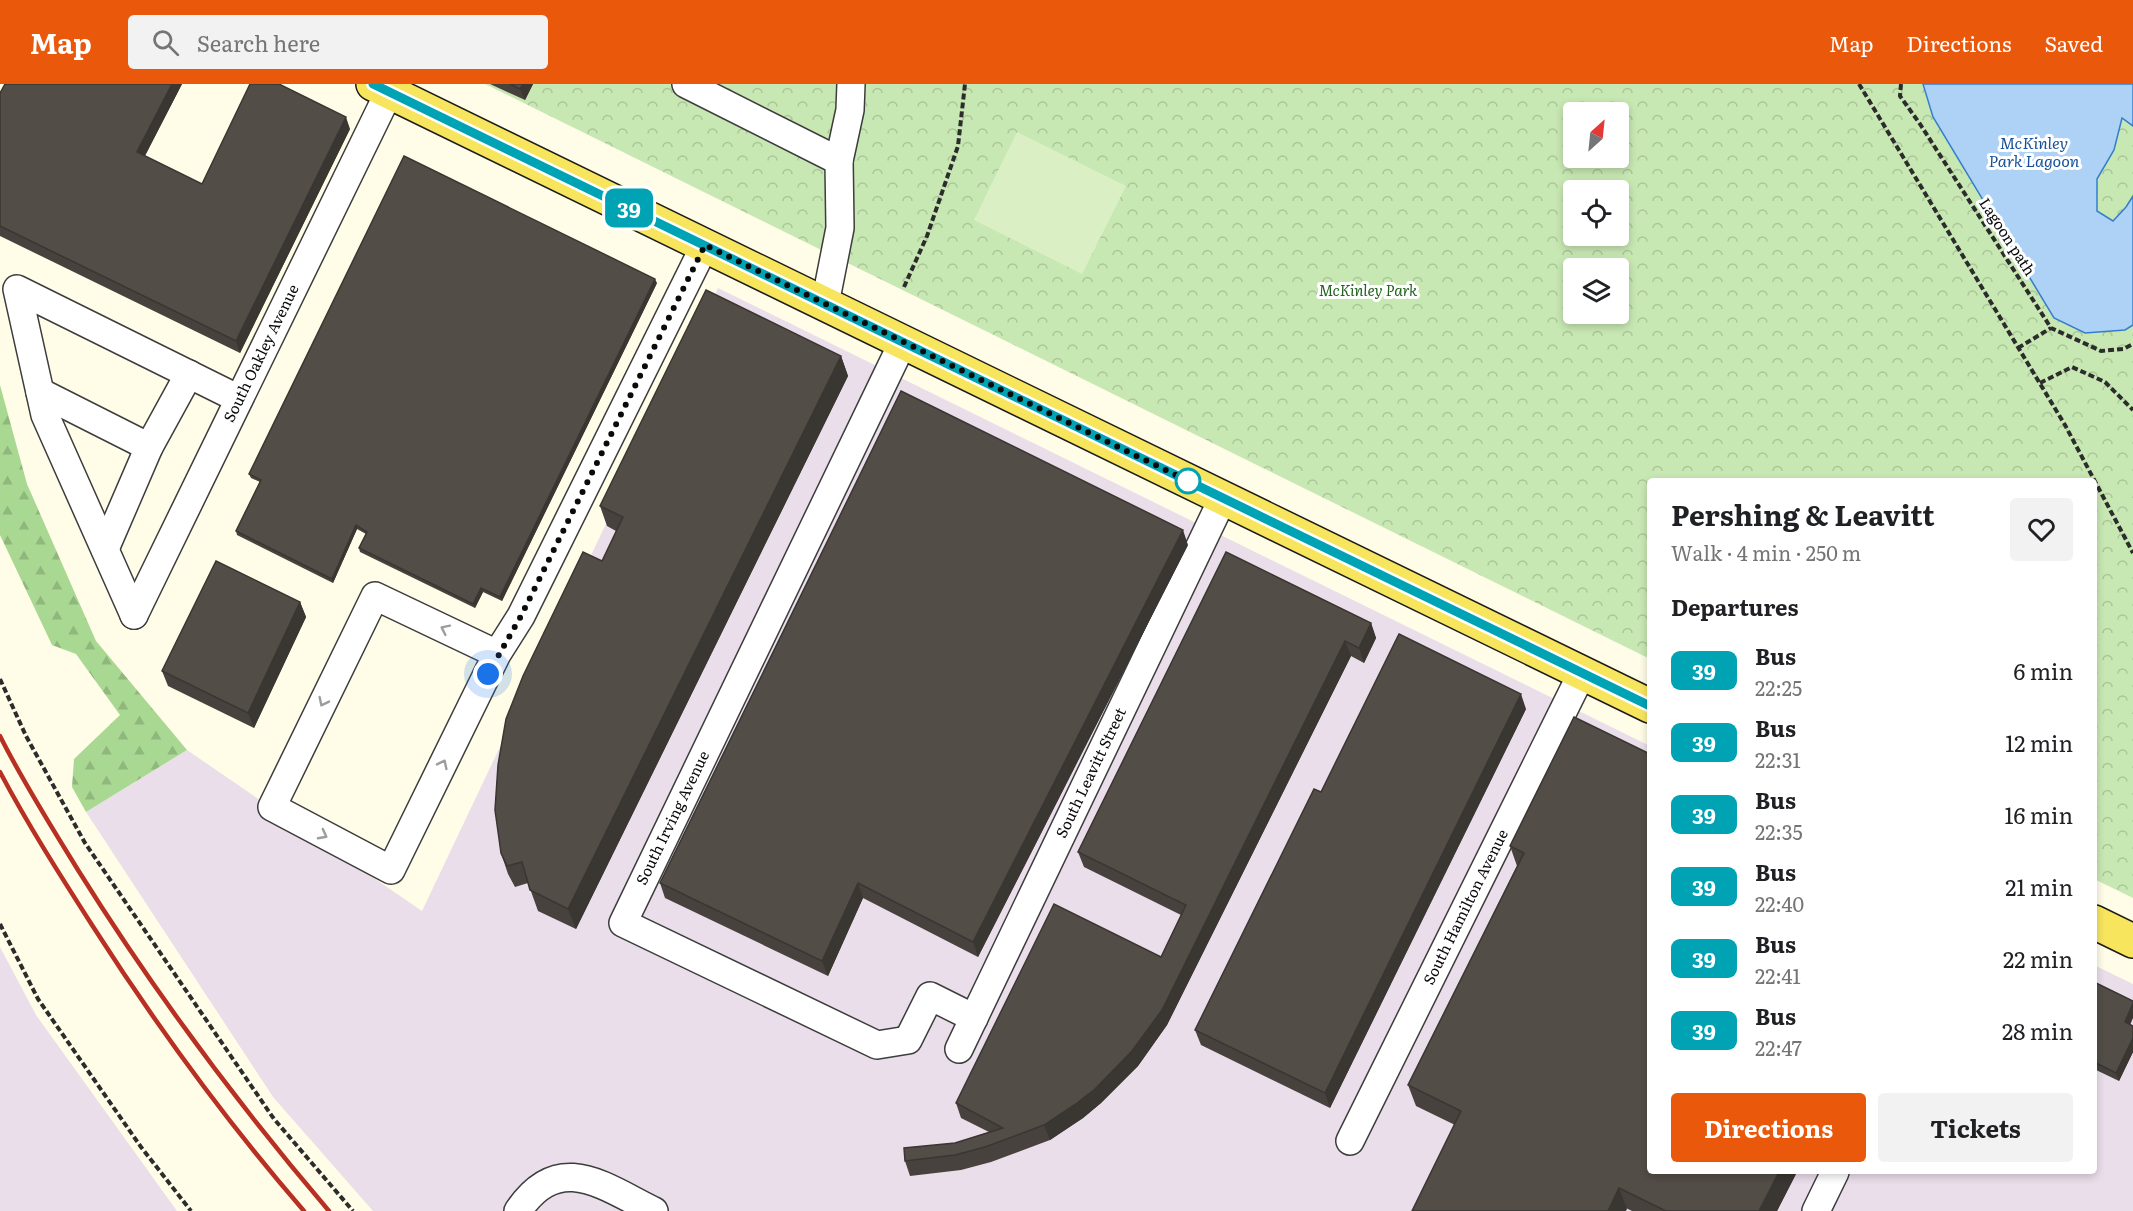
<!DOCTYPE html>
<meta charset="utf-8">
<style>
body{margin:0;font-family:Literata,serif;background:#f2f2f2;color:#202124;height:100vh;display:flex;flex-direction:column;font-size:22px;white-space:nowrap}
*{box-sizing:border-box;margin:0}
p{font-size:20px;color:#757577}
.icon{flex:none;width:33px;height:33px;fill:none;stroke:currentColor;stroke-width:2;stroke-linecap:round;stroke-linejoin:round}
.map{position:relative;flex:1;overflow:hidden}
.drawer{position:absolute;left:1647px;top:394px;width:450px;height:696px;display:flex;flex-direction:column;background:#fff;border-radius:6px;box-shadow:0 3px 9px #0003}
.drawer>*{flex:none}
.badge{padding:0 12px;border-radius:9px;font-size:21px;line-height:39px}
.needle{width:39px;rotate:27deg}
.tools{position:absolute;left:1563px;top:18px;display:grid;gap:12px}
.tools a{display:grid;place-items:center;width:66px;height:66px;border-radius:6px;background:#fff;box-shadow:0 3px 9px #0003;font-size:30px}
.you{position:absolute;width:30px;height:30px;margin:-15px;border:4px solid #fff;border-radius:50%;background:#1a73e8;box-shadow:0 0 0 9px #1a73e833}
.map>.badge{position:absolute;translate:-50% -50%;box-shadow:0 0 0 3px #fff}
h2{padding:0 24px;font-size:22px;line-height:54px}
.round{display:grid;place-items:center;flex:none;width:63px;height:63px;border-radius:6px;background:#f2f2f2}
.summary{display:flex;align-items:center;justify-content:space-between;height:102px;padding:0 24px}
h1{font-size:28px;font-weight:700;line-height:45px}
.button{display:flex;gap:12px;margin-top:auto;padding:12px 24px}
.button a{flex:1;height:69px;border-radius:6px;background:#ea580c;color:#fff;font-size:24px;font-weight:700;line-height:69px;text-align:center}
.button a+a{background:#f2f2f2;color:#202124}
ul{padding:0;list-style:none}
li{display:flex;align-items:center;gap:18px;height:72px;padding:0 24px}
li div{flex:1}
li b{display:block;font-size:22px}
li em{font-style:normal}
li .badge{min-width:66px;font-weight:700;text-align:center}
header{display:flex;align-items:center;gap:36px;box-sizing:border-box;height:84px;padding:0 30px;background:#ea580c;color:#fff}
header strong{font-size:28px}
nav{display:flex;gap:33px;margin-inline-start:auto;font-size:21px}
.search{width:420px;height:54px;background:#f2f2f2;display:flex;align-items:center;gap:15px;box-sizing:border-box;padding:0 21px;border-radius:6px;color:#757577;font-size:22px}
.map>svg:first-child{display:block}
.industrial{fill:#eadeea}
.forest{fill:url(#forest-firs)}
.park{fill:url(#park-crowns);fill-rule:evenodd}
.pitch{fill:#dbefc4}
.water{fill:#add2f5;stroke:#357ecc;stroke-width:1.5}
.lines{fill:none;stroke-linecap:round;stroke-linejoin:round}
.minor-casing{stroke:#3d3d3d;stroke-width:30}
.major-casing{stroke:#1b1b1b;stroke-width:36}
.path{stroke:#2c2c2c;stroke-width:4;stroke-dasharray:6 3;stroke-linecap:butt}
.minor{stroke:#fff;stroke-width:27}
.major{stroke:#f8e55e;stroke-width:33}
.rail{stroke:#b82f24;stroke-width:4.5}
.wall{fill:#47423d}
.shaded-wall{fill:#3a3632}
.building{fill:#534d47;stroke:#3a3632;stroke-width:1.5}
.oneway{stroke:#9d9d9d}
.line-casing{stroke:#fff;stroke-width:14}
.line{stroke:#00a3b4;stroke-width:9}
.walk{stroke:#0a0a0a;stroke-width:6;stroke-dasharray:0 10.8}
.stop-dot{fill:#fff;stroke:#00a3b4;stroke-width:3}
.labels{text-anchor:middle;stroke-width:6;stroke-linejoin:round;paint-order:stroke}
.street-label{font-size:15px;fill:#0a0a0a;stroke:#fff}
.park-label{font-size:15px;font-style:italic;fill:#22601c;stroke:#fff}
.water-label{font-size:16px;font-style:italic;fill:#16519a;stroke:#fff}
</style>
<header>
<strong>Map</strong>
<div class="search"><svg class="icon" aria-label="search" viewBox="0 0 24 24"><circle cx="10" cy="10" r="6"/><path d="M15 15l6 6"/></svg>Search here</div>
<nav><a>Map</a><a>Directions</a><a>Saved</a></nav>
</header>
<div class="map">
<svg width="2133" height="1127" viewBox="0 0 2133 1127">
<defs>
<pattern id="forest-firs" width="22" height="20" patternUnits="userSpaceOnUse" patternTransform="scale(1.5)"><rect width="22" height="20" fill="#a9d892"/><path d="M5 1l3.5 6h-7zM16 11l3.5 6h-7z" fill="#90b87d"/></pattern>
<pattern id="park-crowns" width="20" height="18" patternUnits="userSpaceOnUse" patternTransform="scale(1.5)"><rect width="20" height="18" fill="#c8e8b3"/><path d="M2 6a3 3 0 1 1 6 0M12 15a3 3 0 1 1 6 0" fill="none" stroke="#aac699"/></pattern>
</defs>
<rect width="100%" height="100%" fill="#fffde7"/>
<!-- industrial -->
<g class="industrial">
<polygon points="718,204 1650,662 1650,1088 2094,1088 2094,881 2133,900 2133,1127 373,1127 273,1013 86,728 187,666 422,827"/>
<polygon points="0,863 36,931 177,1127 0,1127"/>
</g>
<!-- forest -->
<polygon class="forest" points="0,301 27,400 96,557 187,666 86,728 72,703 74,675 120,631 76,570 52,561 0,451"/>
<!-- park -->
<path class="park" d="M485,0H2133V814L2094,795V398H1650V575ZM1574,28H1618V74H1574ZM1574,106H1618V152H1574ZM1574,184H1618V230H1574Z"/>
<!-- pitch -->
<polygon class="pitch" points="1017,48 1126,102 1082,190 974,136"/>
<!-- water -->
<polygon class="water" points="1923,0 2133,0 2133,42 2122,34 2114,66 2097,95 2097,127 2113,137 2126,123 2133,112 2133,241 2125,246 2085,249 2054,234 1933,33"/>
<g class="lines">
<defs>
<g id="minor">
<polyline points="686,0 839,77 840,144 825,220"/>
<polyline points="839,77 850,26 851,0"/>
<polyline points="903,258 623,839 877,961 908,956 930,912 974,934"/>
<polyline points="40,308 149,363"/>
<polyline points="105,465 149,363 189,290"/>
<polyline points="134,531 45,331 17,205 239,315"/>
<path id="s1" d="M134,531L389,8"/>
<polyline points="497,570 375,512 272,723 391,786 497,570 521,532 705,161"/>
<path id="s2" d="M959,965L1223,414"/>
<path id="s3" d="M1350,1057L1582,589"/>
<path d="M518,1127C559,1066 603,1102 654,1127"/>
<polyline points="1816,1127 1835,1088"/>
</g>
<g id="major">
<polyline points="373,0 1650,622"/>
<polyline points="2094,838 2133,857"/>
</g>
</defs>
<!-- minor casing -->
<use href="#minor" class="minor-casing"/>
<!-- major casing -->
<use href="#major" class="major-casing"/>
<!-- path -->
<g class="path">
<polyline points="1859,0 2065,341 2133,469"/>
<polyline points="1901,0 1900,12 1920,40 2051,244 2101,267 2123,265 2133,260"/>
<polyline points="904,203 927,152 958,62 965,0"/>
<polyline points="2018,264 2051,244"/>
<polyline points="2040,299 2072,283 2105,298 2133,326"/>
<polyline points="0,595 26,652 85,759 274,1035 353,1127"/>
<polyline points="0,840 38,915 141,1063 191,1127"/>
</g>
<!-- minor -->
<use href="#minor" class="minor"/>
<!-- major -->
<use href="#major" class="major"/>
<!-- rail -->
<g class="rail">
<path d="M0,652C23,698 51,742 78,786C153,906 237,1019 329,1127"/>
<path d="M0,688C28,741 60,791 92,841C156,941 226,1037 304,1127"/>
</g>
</g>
<!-- wall -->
<g class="wall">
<polygon points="5,0 182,0 145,72 202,100 350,45 240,269 0,152 0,9"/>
<polygon points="490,0 533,0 525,16"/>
<polygon points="657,199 502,517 483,508 475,524 360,468 359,464 366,450 357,445 333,499 237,451 236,447 260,398 251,394 249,390"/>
<polygon points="841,272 848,292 576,845 538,827 528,799 515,803 508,790 501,769 602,477 616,447 607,442 600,422"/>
<polygon points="1188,461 978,873 863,814 828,892 665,814 660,799"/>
<polygon points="1226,468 1371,539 1376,554 1364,579 1351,572 1167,941 1138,982 1101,1019 1083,1034 1050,1056 991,1078 961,1086 910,1092 905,1077 955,1059 989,1048 961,1034 956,1019 1161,873 1181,831 1084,783 1078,768"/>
<polygon points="300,518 306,533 254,644 168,602 162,587"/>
<polygon points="1526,625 1330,1024 1201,961 1195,946 1321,708"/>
<polygon points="1574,633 1650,1088 1797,1088 1777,1127 1632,1127 1416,1022 1408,1001 1517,782 1510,762"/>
<polygon points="2094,898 2130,940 2133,942 2133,968 2119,997 2094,985"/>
</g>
<!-- shaded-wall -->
<g class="shaded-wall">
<polygon points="172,0 182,0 141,79 137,68"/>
<polygon points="523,0 533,0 525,16 520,5"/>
<polygon points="346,33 350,45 240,269 236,257"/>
<polygon points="655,195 657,199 502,517 500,513"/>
<polygon points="841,272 848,292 576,845 568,825"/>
<polygon points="356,441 357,445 333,499 332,495"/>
<polygon points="1183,446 1188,461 978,873 973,858"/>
<polygon points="481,504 483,508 475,524 473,520"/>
<polygon points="300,518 306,533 254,644 248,629"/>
<polygon points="1371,539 1376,554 1364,579 1359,564"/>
<polygon points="1345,557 1351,572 1167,941 1138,982 1101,1019 1083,1034 1050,1056 1044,1041 1132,967"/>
<polygon points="1521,610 1526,625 1330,1024 1325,1009"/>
<polygon points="858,799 863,814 828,892 822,877"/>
<polygon points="2133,919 2133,934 2128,946 2125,938"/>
<polygon points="2133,954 2133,968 2119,997 2116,989"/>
<polygon points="1779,1088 1797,1088 1777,1127 1759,1127"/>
<polygon points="1619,1104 1627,1125 1626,1127 1608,1127"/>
</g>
<!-- building -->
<g class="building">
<polygon points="5,0 172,0 137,68 202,100 250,0 279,0 346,33 236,257 0,142 0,9"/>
<polygon points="510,0 523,0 520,5"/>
<polygon points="404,72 655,195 500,513 481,504 473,520 359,464 367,448 356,441 332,495 236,447 261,396 249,390"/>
<polygon points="706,206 841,272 568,825 530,806 522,778 507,782 501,769 495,726 498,681 506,635 523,592 583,468 602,477 623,433 600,422"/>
<polygon points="901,307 1183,446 973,858 858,799 822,877 660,799"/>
<polygon points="1226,468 1371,539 1359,564 1345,557 1162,926 1132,967 1095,1005 1077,1019 1044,1041 985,1063 955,1071 905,1077 904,1064 955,1059 1003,1044 956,1019 1054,820 1161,873 1186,821 1078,768"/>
<polygon points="216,477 300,518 248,629 162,587"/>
<polygon points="1399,550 1521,610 1325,1009 1195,946 1314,705 1321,708"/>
<polygon points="1574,633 1650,670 1650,1088 1779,1088 1759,1127 1666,1127 1619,1104 1608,1127 1412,1127 1461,1027 1408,1001 1524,769 1510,762"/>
<polygon points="2094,898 2133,917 2133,919 2125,938 2133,942 2133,954 2116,989 2094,978"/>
</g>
<!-- one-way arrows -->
<defs><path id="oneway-chevron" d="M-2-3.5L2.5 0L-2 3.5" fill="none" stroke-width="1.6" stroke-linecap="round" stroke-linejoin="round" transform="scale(1.5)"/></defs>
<g class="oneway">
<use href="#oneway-chevron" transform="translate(445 545) rotate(-154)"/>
<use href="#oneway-chevron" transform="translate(323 618) rotate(116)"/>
<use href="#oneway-chevron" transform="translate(443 680) rotate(-64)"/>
<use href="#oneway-chevron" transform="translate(323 751) rotate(28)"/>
</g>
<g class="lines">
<defs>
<polyline id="line" points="373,0 1650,622"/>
</defs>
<!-- line casing -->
<use href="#line" class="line-casing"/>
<!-- line -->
<use href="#line" class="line"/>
<!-- walk -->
<polyline class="walk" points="488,590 521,532 705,161 1188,397"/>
</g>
<!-- markers -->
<circle class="stop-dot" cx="1188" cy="397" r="12"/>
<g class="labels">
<!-- street labels -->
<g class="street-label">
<text transform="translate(2007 153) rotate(57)" y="5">Lagoon path</text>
<text dy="5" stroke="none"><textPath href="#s1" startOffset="291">South Oakley Avenue</textPath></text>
<text dy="5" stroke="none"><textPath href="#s2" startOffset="306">South Leavitt Street</textPath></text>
<text transform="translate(673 734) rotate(-64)" y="5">South Irving Avenue</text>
<text dy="5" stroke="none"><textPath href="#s3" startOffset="261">South Hamilton Avenue</textPath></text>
</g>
<!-- park labels -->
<g class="park-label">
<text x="1368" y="212">McKinley Park</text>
</g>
<!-- water labels -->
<g class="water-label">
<text x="2034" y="65">McKinley<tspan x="2034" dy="18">Park Lagoon</tspan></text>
</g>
</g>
</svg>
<div class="tools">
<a><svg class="needle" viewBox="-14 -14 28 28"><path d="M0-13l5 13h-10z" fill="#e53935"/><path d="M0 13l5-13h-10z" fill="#757577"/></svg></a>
<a><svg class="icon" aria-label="locate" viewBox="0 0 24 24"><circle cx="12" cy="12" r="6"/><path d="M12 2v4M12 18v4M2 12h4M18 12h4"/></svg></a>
<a><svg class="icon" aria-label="layers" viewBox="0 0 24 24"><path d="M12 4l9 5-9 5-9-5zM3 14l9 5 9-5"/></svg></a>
</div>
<div class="you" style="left:488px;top:590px"></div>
<b class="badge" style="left:629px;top:124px;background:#00a3b4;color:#fff">39</b>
<section class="drawer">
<div class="summary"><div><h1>Pershing &amp; Leavitt</h1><p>Walk · 4 min · 250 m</p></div><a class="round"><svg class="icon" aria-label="heart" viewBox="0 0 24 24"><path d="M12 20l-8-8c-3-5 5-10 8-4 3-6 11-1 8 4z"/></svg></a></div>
<h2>Departures</h2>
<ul>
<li><span class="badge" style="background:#00a3b4;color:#fff">39</span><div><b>Bus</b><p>22:25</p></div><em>6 min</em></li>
<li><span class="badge" style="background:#00a3b4;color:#fff">39</span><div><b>Bus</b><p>22:31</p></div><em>12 min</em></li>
<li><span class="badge" style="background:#00a3b4;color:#fff">39</span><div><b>Bus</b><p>22:35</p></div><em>16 min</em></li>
<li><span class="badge" style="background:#00a3b4;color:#fff">39</span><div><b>Bus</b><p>22:40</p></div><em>21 min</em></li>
<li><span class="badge" style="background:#00a3b4;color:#fff">39</span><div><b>Bus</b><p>22:41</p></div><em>22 min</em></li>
<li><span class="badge" style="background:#00a3b4;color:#fff">39</span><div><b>Bus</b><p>22:47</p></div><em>28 min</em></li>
</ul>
<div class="button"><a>Directions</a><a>Tickets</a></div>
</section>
</div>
